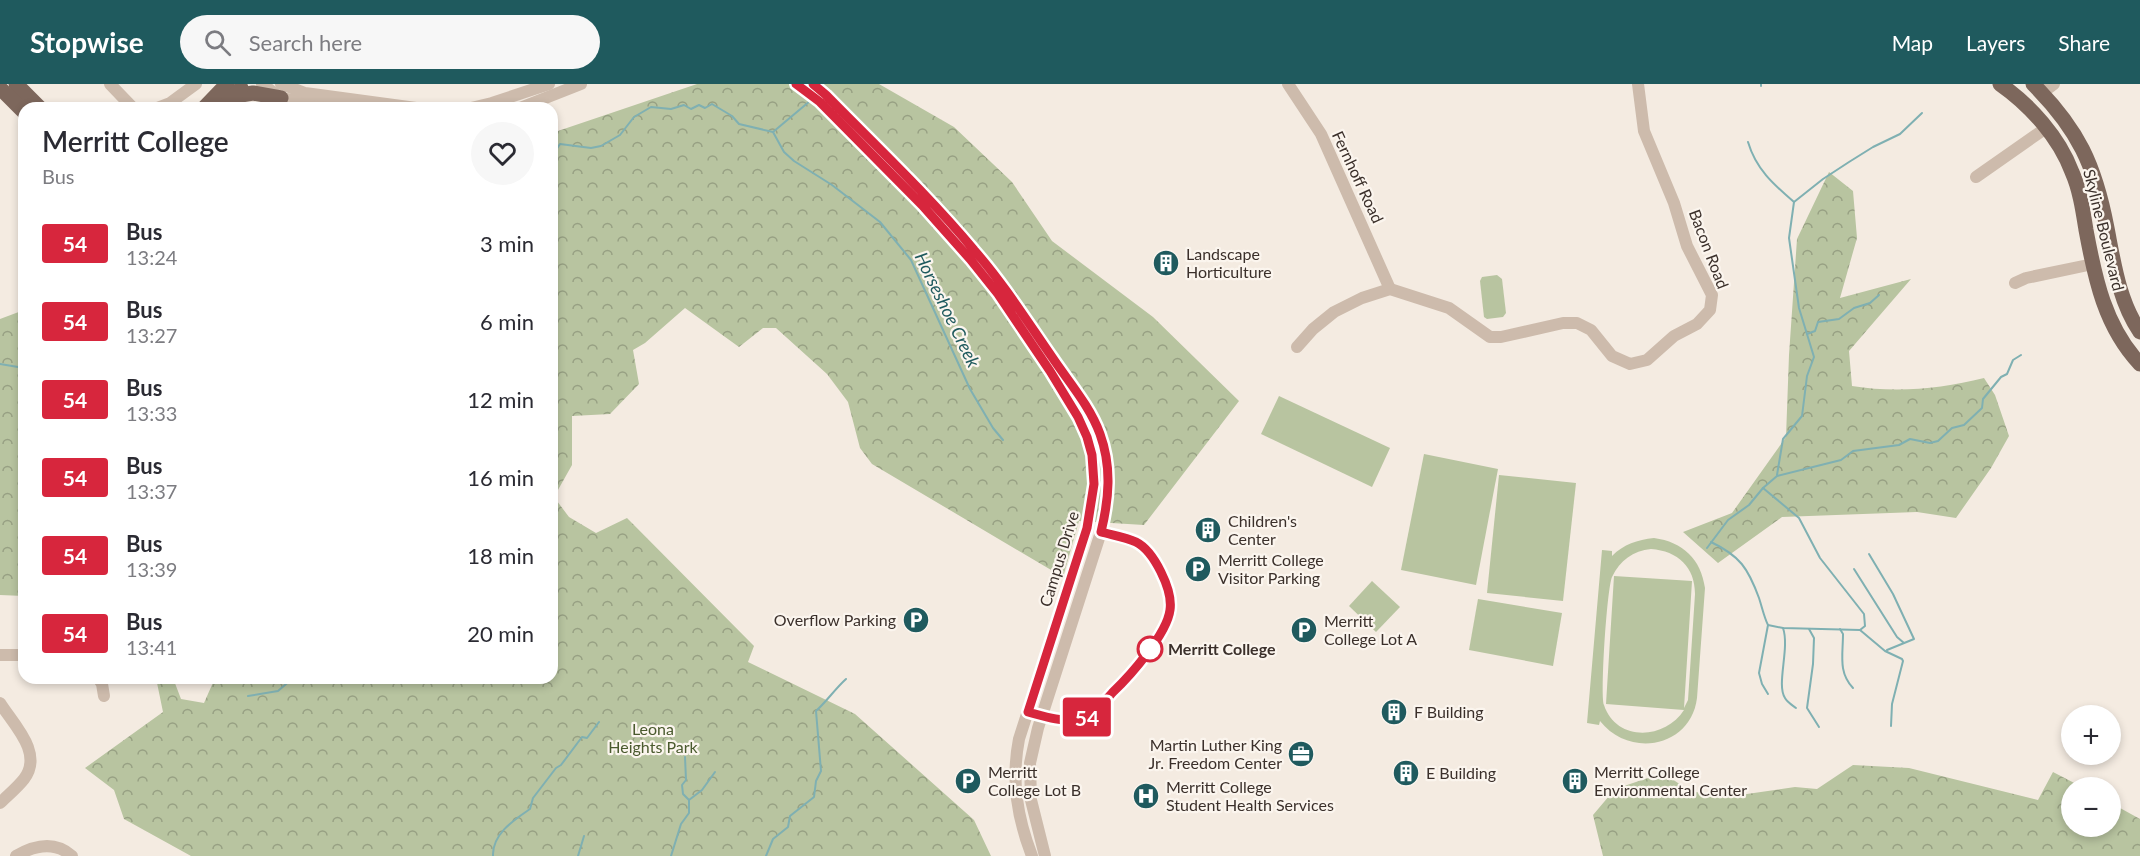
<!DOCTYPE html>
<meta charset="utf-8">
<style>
body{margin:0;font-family:Lato,sans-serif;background:#f7f7f7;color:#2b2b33;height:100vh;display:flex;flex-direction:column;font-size:22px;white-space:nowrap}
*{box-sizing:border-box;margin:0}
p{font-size:20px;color:#7c7c81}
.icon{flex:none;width:33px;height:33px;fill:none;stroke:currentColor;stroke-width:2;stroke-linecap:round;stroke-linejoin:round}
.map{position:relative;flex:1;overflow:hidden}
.drawer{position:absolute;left:18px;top:18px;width:540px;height:582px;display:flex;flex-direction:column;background:#fff;border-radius:18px;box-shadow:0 3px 9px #0003}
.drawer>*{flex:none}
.badge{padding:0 12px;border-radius:4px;font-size:21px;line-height:39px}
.buttons{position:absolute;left:2061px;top:621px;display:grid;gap:12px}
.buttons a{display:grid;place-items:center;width:60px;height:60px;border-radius:50%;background:#fff;box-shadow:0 3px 9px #0003;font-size:30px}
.map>.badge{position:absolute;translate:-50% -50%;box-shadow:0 0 0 3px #fff}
.round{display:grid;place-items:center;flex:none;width:63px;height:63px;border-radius:32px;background:#f7f7f7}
.head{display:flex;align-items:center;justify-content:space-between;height:102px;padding:0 24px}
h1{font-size:28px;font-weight:600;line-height:45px}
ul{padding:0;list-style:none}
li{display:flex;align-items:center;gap:18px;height:78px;padding:0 24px}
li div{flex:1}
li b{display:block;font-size:22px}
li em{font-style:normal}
li .badge{min-width:66px;font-weight:700;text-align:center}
header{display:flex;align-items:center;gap:36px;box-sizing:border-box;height:84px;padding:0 30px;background:#1f5a5e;color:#fff}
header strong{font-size:28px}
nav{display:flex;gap:33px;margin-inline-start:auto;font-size:21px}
.search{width:420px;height:54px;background:#f7f7f7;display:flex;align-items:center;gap:15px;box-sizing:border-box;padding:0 21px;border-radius:33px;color:#7c7c81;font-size:22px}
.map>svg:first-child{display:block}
.green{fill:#b8c4a0;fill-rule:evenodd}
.forest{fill:url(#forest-crowns)}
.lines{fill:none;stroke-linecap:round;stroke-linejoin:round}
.stream{stroke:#7fb0b2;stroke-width:2}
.minor{stroke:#cdbbac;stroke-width:12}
.major{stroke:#7d675c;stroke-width:15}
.line-casing{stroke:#fff;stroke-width:14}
.line{stroke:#d7263d;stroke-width:9}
.stop-dot{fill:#fff;stroke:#d7263d;stroke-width:3}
.labels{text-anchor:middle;stroke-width:4.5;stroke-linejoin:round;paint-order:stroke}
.street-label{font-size:16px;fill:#3b302b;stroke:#fbf5ee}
.poi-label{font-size:16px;fill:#3b302b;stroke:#fbf5ee;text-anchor:start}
.stop-label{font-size:16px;font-weight:bold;fill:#3b302b;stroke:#fbf5ee;text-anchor:start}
.park-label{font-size:16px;fill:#4a5a2e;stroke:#fbf5ee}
.water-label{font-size:18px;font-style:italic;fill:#1f5a5e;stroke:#fbf5ee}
</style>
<header>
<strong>Stopwise</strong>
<div class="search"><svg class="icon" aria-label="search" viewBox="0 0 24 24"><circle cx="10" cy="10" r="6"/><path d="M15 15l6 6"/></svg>Search here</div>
<nav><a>Map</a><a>Layers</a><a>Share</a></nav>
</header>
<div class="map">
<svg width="2140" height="772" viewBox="0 0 2140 772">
<defs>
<pattern id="forest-crowns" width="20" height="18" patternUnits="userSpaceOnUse" patternTransform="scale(1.5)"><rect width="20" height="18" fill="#b8c4a0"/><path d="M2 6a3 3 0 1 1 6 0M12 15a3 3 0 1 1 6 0" fill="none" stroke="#97a083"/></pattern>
</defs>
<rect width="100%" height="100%" fill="#f4ebe1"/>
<!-- green -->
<g class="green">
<polygon points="1497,191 1502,195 1506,229 1503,233 1487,235 1484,233 1480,197 1482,193"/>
<polygon points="1279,312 1390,364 1372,403 1261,350"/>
<polygon points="1424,370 1498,385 1476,501 1401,486"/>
<polygon points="1499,391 1576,399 1563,517 1487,509"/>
<path d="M1654,454C1683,458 1701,475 1705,504L1697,614C1691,663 1630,675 1600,637L1599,641L1587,639L1602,466L1612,467V472C1624,460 1637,456 1654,454ZM1651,465C1678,467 1695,483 1695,510L1688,616L1684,624L1692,497L1614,492L1606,620L1684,626C1665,656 1616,658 1604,621C1600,610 1607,504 1612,493C1620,476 1633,467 1651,465Z"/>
<polygon points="1372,497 1400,523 1376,548 1349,522"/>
<polygon points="1478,515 1562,529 1553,582 1469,566"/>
</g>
<!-- forest -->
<g class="forest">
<polygon points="697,0 879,0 954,43 1012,98 1052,157 1153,233 1239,317 1144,441 1079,437 1063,493 872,380 860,364 848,318 827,290 776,244 763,244 739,263 685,224 645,259 633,266 639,300 610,330 572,332 572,381 554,413 569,433 596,449 627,434 754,562 748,578 855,630 974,736 991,772 191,772 124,735 114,706 85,684 163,628 156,594 173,594 181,615 204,619 215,594 552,594 552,49"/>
<path d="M1829,88L1853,107L1857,154L1840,214L1911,195L1849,267L1852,302C1896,309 1941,305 1984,294L1995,311L2009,352L1991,384L1956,434L1917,428L1782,433L1718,479L1683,448L1732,429L1786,353L1789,271L1797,155Z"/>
<polygon points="24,226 24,512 0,511 0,235"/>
<polygon points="1853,681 1909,684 2038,716 2053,688 2082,703 2072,704 2072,742 2110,742 2111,719 2140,735 2140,772 1603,772 1593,731 1615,705 1663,689 1690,707 1726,713 1795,703 1817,705"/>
</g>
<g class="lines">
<!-- stream -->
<g class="stream">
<polyline points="1761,2 1761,0"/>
<polyline points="773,48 810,17"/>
<path d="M1748,58C1756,85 1773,100 1794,118L1789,154L1799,224L1814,273L1807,292L1802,332L1783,355L1777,391"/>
<polyline points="552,72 560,60 591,64 601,62 620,51 634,33 651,23 671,25 684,21 691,25 699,21 705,24 712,20 732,32 739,40 773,48 784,68 794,77 832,101 880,138 911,176 970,305 993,344 1003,356"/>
<polyline points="1794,118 1823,95 1849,78 1873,63 1900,50 1922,29"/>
<polyline points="1807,250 1815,247 1818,238 1839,235 1854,224 1870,219 1879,211"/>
<polyline points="0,280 24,284"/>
<polyline points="1763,404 1799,434 1820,474 1864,530 1865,542 1860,546"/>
<path d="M1711,458C1740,472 1748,484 1759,514C1762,523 1764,533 1768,541L1783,544L1860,546L1885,567L1902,575L1903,577L1892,620L1891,642"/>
<polyline points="1707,464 1728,436 1749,421 1763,404 1777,392 1841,376 1853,367 1899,361 1910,355 1930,359 1938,357 1952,344 1964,341 1982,324 1983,315 2001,293 2007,290 2013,276 2021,271"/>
<polyline points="1869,470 1893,510 1914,555 1887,566"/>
<polyline points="1854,485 1897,553 1904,559"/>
<polyline points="1768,541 1759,589 1762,600 1768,610"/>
<path d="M1783,544C1790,564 1776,601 1785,614C1787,618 1792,621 1796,624"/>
<polyline points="1809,545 1814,554 1813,580 1807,624 1819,643"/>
<path d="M1840,545L1843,550C1843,571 1838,588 1853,604"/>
<polyline points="248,612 278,607 293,594"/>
<polyline points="689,716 702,706 715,688"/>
<path d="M493,772C492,750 514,736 530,725L533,714L556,684L561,681L582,653L587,654L599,638"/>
<polyline points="578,772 584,752"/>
<polyline points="671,772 681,740 689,729 689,716 683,710 682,701 686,696 685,673"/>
<path d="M766,772L773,755L788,743L790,732L814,713L816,697L821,687L816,627C827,617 835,605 846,595"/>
</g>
<!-- minor -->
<g class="minor">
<polyline points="110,0 133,24"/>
<polyline points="262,0 281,14 333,24"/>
<polyline points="281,0 305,9 416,24"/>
<path d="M796,0L821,18L922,121L970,175L998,210L1050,287L1078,333L1087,353L1092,371L1094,401L1087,444L1019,655C1011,696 1017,733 1032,772"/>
<path d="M813,0L826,11C876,62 928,112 974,166C1005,201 1031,242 1057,280C1076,309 1100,337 1106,372C1111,398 1107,423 1101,448L1038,644L1030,679L1031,716L1045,772"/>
<polyline points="1288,0 1321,50 1390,205"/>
<polyline points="2042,9 2054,0"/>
<polyline points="157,24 170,19 196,0"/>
<polyline points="471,24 492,19 549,0"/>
<polyline points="520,24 581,0"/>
<polyline points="1976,93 2046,44"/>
<polyline points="2015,199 2026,194 2093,180"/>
<polyline points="1297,263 1313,245 1334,228 1362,214 1390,205 1449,224 1490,253 1501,253 1563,239 1577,239 1591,246 1612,272 1630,280 1647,276 1674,252 1697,240 1710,226 1712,211 1687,162 1674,119 1644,47 1638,0"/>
<polyline points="0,571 24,571"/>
<polyline points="98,594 102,600 104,612"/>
<path d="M0,619C13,640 44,669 24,695C17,704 8,711 0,719"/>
<path d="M16,772C35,761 55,757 72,772"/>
</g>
<!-- major -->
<g class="major">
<polyline points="16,0 40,24"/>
<path d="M2000,0C2030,21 2059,53 2072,88C2080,106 2083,127 2086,146C2095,195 2105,243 2140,280"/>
<path d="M2033,0C2078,45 2095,81 2107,144C2114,180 2119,217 2140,248"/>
<polyline points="0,4 24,28"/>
<polyline points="235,12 253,9 281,14"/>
<polyline points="204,24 227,0"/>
<polyline points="223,24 241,4"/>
</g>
</g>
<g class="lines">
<defs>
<path id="line" d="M796,0L820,18L922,121L970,175L998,210L1050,287L1078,333L1087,353L1092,371L1094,400L1087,444L1028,628C1043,632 1061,638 1077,636C1091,635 1104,618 1113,608C1130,592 1167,550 1170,526C1173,506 1154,467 1136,458C1126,453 1112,451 1101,448C1109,415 1112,383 1100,350C1090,322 1068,297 1052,273C1027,237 1003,199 974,166C928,111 876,62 826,11L813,0"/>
</defs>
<!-- line casing -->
<use href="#line" class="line-casing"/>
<!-- line -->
<use href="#line" class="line"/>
</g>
<!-- icons -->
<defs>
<symbol id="building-disc" viewBox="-11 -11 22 22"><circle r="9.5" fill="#1f5a5e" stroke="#fbf5ee"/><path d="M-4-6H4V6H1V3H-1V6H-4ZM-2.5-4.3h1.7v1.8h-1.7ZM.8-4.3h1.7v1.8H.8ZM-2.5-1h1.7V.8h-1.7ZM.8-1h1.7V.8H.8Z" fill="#fff"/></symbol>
<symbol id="parking-disc" viewBox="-11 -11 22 22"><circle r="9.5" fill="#1f5a5e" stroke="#fbf5ee"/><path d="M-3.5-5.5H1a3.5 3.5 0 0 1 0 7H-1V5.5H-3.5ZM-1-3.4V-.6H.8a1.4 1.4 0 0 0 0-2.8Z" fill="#fff"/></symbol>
<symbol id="office-disc" viewBox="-11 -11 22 22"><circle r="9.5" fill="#1f5a5e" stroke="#fbf5ee"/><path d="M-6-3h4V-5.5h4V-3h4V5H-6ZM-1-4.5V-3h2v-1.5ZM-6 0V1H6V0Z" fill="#fff"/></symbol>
<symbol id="hospital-disc" viewBox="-11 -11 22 22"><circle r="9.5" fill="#1f5a5e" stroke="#fbf5ee"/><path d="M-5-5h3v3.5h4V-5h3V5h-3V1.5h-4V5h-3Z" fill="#fff"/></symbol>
</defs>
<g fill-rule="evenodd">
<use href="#building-disc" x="1151" y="164" width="30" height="30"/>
<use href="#building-disc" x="1193" y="431" width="30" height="30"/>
<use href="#parking-disc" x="1183" y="470" width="30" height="30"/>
<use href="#parking-disc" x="901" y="521" width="30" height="30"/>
<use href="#parking-disc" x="1289" y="531" width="30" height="30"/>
<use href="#building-disc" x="1379" y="613" width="30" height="30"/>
<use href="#office-disc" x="1286" y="655" width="30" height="30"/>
<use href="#building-disc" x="1391" y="674" width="30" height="30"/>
<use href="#parking-disc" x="953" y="682" width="30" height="30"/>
<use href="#building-disc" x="1560" y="682" width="30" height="30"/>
<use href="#hospital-disc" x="1131" y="697" width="30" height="30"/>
</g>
<!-- markers -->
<circle class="stop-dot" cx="1150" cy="565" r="12"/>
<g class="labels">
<!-- street labels -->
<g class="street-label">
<text transform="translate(1358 93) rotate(65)" y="6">Fernhoff Road</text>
<text transform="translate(2104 146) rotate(76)" y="6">Skyline Boulevard</text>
<text transform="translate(1709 165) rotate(69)" y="6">Bacon Road</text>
<text transform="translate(1059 475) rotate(-73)" y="6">Campus Drive</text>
</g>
<!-- poi labels -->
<g class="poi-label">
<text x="1186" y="176">Landscape<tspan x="1186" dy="18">Horticulture</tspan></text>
<text x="1228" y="443">Children's<tspan x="1228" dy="18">Center</tspan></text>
<text x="1218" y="482">Merritt College<tspan x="1218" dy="18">Visitor Parking</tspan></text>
<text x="896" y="542" text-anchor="end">Overflow Parking</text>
<text x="1324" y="543">Merritt<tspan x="1324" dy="18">College Lot A</tspan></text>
<text x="1414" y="634">F Building</text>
<text x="1282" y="667" text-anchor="end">Martin Luther King<tspan x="1282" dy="18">Jr. Freedom Center</tspan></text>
<text x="988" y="694">Merritt<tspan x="988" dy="18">College Lot B</tspan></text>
<text x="1594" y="694">Merritt College<tspan x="1594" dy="18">Environmental Center</tspan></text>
<text x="1426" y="695">E Building</text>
<text x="1166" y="709">Merritt College<tspan x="1166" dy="18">Student Health Services</tspan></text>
</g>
<!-- stop labels -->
<g class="stop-label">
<text x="1168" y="571">Merritt College</text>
</g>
<!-- park labels -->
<g class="park-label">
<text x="653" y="651">Leona<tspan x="653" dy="18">Heights Park</tspan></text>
</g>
<!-- water labels -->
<g class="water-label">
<text transform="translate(947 226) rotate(64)" y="6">Horseshoe Creek</text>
</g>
</g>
</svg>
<div class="buttons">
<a>+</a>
<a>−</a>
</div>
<b class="badge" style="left:1087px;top:633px;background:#d7263d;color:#fff">54</b>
<section class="drawer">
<div class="head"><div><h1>Merritt College</h1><p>Bus</p></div><a class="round"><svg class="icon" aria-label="heart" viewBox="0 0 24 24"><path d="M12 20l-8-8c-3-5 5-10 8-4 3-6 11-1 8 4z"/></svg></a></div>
<ul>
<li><span class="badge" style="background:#d7263d;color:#fff">54</span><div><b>Bus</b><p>13:24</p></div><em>3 min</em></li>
<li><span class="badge" style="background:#d7263d;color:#fff">54</span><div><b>Bus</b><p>13:27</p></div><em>6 min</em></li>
<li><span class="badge" style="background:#d7263d;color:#fff">54</span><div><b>Bus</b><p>13:33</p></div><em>12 min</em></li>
<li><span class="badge" style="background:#d7263d;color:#fff">54</span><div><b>Bus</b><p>13:37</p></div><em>16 min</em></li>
<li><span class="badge" style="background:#d7263d;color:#fff">54</span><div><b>Bus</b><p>13:39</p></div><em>18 min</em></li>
<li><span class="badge" style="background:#d7263d;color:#fff">54</span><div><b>Bus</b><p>13:41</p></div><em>20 min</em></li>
</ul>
</section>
</div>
